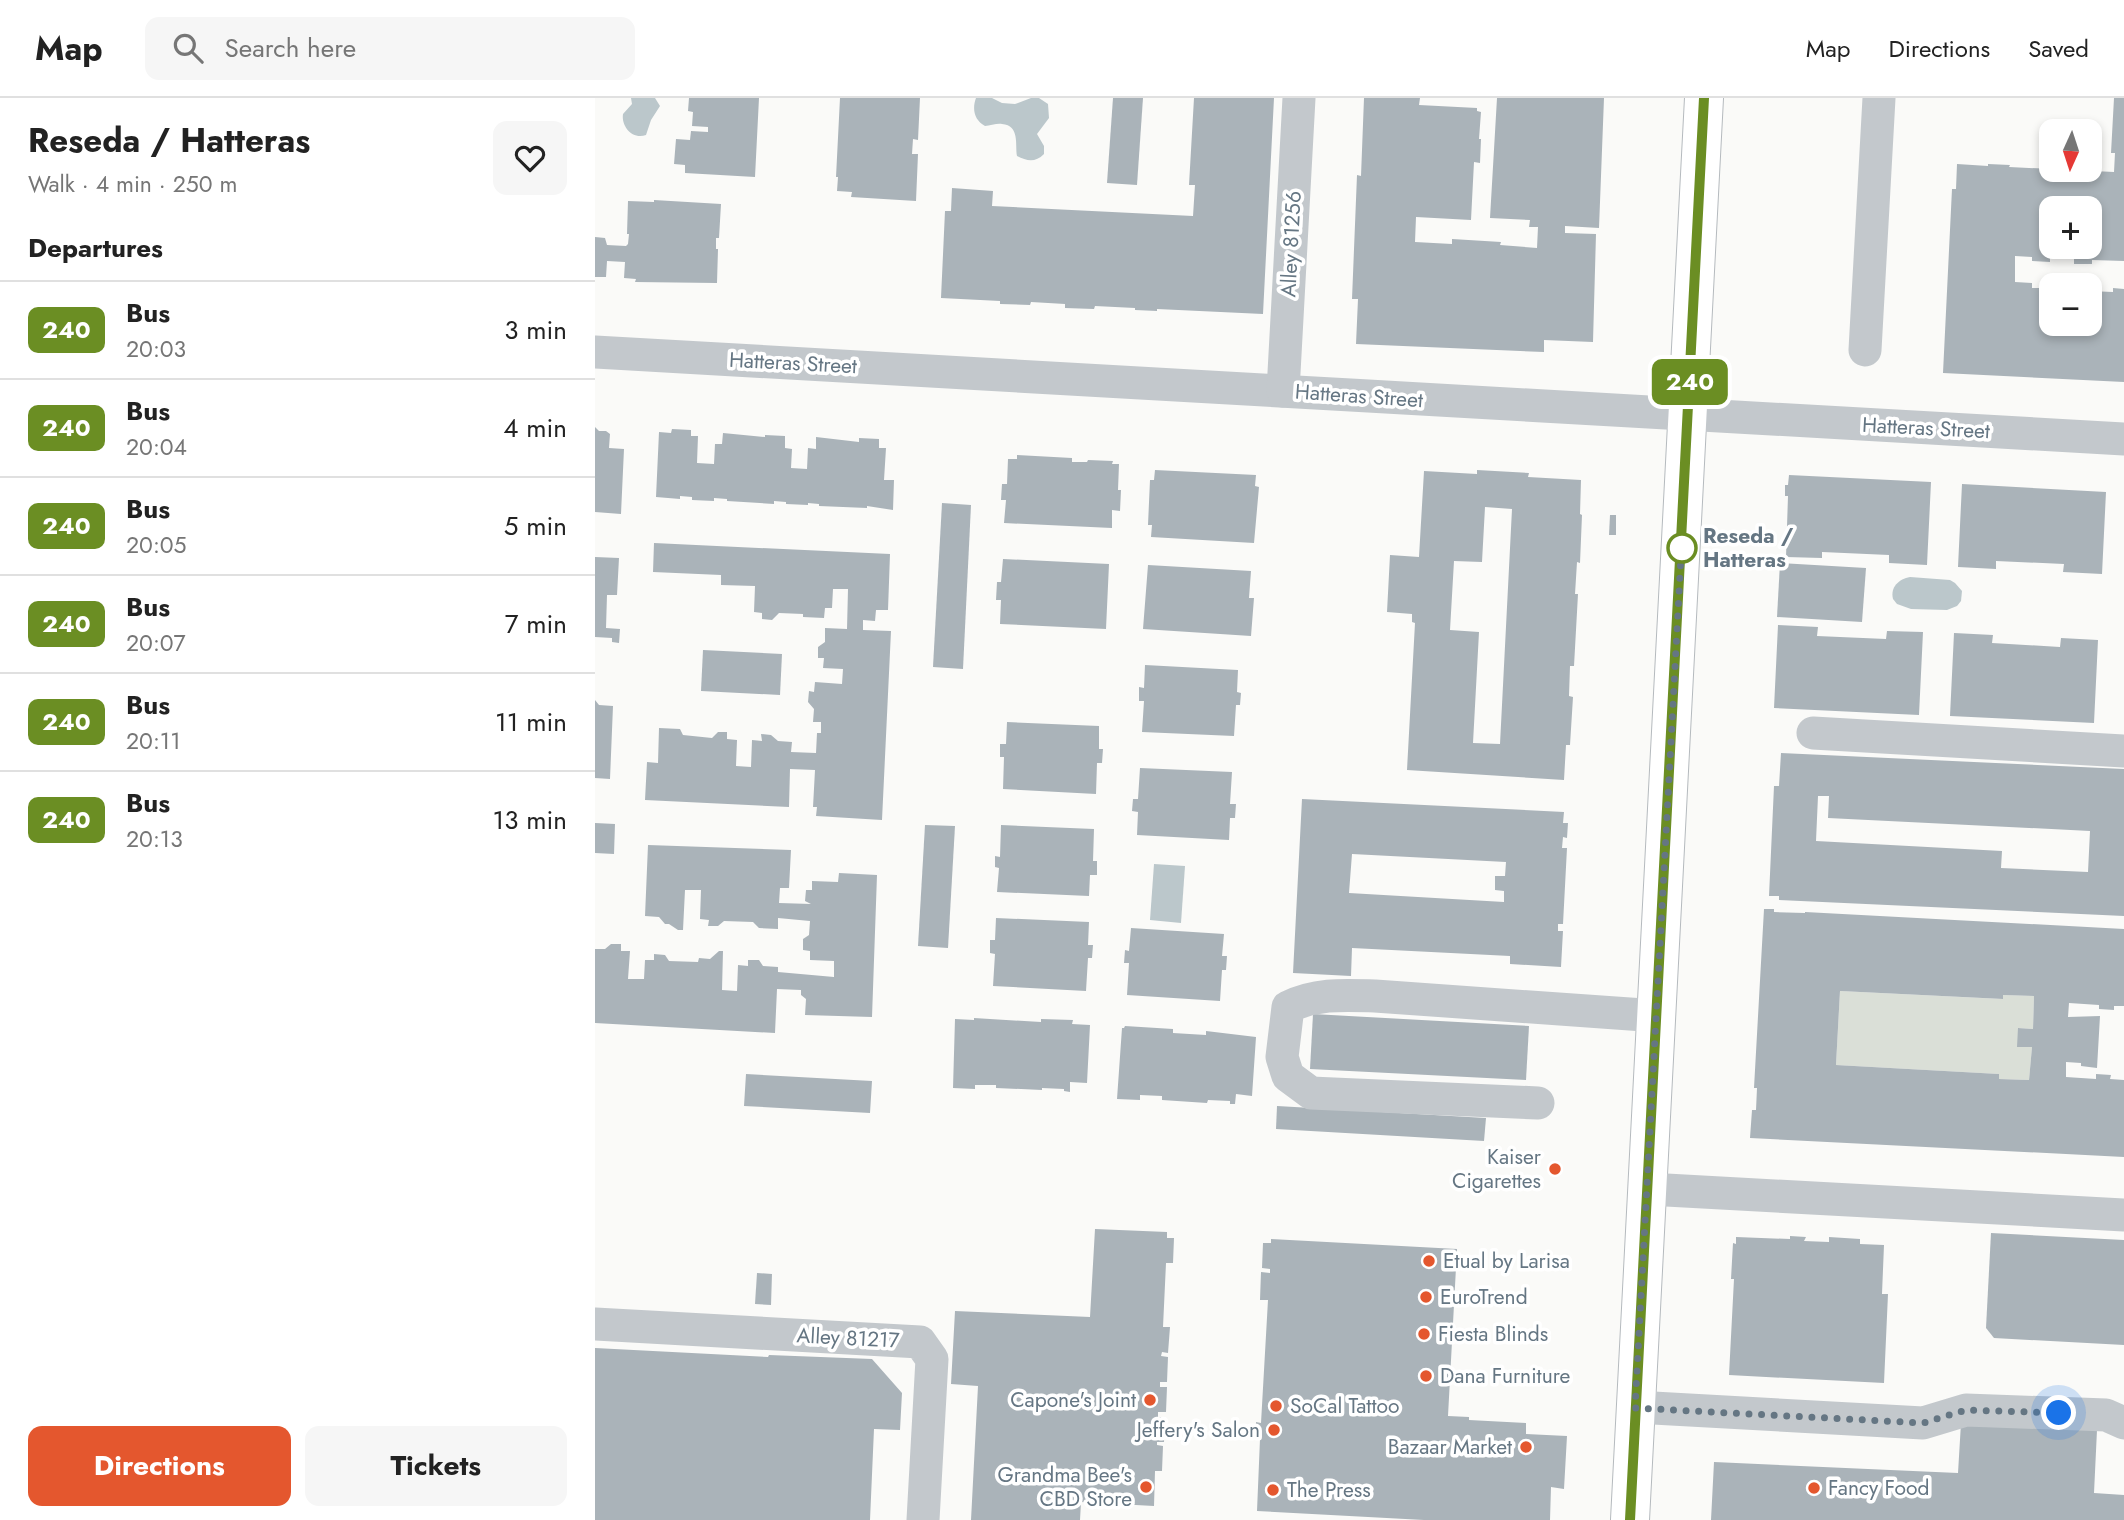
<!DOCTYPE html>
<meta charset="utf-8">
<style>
body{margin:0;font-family:Jost,sans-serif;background:#f6f6f6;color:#222;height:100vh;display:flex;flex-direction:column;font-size:26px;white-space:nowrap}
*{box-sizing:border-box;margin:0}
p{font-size:23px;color:#767676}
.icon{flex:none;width:38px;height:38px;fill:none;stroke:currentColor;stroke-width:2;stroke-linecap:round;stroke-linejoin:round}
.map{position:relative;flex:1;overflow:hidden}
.side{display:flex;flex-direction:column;background:#fff;width:595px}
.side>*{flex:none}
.badge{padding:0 14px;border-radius:10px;font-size:24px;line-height:46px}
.needle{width:46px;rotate:183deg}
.buttons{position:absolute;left:1444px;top:21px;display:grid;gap:14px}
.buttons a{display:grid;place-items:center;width:63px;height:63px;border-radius:14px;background:#fff;box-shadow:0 4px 10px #0003;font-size:35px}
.you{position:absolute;width:35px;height:35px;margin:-18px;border:5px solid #fff;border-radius:50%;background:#1a73e8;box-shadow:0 0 0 10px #1a73e833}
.map>.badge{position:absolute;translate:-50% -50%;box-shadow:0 0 0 4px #fff}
h2{padding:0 28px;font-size:26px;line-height:63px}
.round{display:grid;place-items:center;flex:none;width:74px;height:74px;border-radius:14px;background:#f6f6f6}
.head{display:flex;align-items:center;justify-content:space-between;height:119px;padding:0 28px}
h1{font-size:33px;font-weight:700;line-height:52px}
.cta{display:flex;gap:14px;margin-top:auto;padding:14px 28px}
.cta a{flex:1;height:80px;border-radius:14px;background:#e4572e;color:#fff;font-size:28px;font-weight:700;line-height:80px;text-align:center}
.cta a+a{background:#f6f6f6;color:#222}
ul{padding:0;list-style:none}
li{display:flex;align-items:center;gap:21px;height:98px;padding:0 28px;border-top:2px solid #e0e0e0}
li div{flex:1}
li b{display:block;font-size:26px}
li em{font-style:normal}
li .badge{min-width:77px;font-weight:700;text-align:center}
header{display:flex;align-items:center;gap:42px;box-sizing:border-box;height:98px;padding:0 35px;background:#fff;border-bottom:2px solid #e0e0e0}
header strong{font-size:33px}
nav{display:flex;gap:38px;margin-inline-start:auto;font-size:24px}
.search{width:490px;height:63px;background:#f6f6f6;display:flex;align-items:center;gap:18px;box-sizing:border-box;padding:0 24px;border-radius:14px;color:#767676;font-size:26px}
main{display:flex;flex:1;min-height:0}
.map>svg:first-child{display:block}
.green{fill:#dadfd7}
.water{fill:#bbc7cb}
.building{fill:#aab3b9;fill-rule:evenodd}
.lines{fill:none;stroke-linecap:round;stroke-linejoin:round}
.major-casing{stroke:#b5babe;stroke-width:40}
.minor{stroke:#c3c8cc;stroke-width:33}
.major{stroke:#fff;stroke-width:38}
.line-casing{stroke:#fff;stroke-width:16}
.line{stroke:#6b8e23;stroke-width:10}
.walk{stroke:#657683;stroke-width:7;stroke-dasharray:0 12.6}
.stop-dot{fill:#fff;stroke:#6b8e23;stroke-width:3.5}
.poi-dot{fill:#e4572e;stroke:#fff;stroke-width:2.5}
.labels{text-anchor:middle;stroke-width:7;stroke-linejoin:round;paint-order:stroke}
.street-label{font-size:21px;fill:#657683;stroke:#fff}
.stop-label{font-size:21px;font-weight:bold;fill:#657683;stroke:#fff;text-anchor:start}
.poi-label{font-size:21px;fill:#657683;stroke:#fff;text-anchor:start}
</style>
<header>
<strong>Map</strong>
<div class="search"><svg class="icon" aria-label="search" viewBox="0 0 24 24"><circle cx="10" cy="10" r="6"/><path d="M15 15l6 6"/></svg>Search here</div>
<nav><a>Map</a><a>Directions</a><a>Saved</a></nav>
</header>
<main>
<section class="side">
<div class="head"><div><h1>Reseda / Hatteras</h1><p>Walk · 4 min · 250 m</p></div><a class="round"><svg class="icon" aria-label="heart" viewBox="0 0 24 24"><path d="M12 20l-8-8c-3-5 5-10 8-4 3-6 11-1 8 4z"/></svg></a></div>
<h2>Departures</h2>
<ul>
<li><span class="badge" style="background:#6b8e23;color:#fff">240</span><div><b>Bus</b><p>20:03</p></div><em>3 min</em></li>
<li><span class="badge" style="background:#6b8e23;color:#fff">240</span><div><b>Bus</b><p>20:04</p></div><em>4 min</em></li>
<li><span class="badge" style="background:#6b8e23;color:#fff">240</span><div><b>Bus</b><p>20:05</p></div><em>5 min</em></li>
<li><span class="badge" style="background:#6b8e23;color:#fff">240</span><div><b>Bus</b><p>20:07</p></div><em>7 min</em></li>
<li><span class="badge" style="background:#6b8e23;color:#fff">240</span><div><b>Bus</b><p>20:11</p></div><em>11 min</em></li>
<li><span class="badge" style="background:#6b8e23;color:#fff">240</span><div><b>Bus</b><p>20:13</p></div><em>13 min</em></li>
</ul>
<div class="cta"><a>Directions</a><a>Tickets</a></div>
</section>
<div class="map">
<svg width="1529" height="1422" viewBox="0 0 1529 1422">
<rect width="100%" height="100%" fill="#fafaf8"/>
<!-- green -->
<polygon class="green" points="1245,893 1407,901 1408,897 1439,898 1438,931 1424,930 1423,949 1437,949 1434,982 1404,981 1404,976 1241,967"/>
<!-- water -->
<g class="water">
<path d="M36,0H60L65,8L56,22L51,37C38,42 26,29 28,16L37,6Z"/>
<path d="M381,0H397L407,5L420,6L436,0H444L453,6L454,20L442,36L449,48V56C440,65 432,63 422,58C420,47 425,27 407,26C402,25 395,28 390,28C379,22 377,11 381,0Z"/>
<path d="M1315,479L1355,482L1360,485L1367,493L1366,503L1362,508L1352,512L1316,511L1302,506L1298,501C1295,489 1304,481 1315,479Z"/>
<polygon points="559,766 590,768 586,825 555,822"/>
</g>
<!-- building -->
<g class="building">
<polygon points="94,0 164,0 160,79 90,75 90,67 79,66 81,41 95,42 96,33 113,34 113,29 97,28 98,14 93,13"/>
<polygon points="245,0 325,0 323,42 318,41 317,56 323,56 321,103 256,99 257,94 242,93 243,79 241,79"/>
<polygon points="518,0 548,0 542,87 512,85"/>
<polygon points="599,0 679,0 668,216 562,211 562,213 540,212 540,210 500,208 499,211 470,210 470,206 436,204 435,207 405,206 405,203 346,200 350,113 356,113 357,90 398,93 397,108 598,118 600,87 594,87"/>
<polygon points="769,0 825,0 824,7 882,10 882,13 886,14 884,41 886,41 885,65 879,64 876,122 821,119 820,144 857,146 857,141 906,144 905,147 942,150 943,129 934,129 935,122 895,120 902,0 1009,0 1004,130 970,128 970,135 1001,136 998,244 949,242 949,254 761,246 763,201 757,201 762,77 766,78"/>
<path d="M1519,0H1529V163L1497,162V166H1479V161L1455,160V164L1437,163V159L1420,158V184L1437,185V190H1456V226H1494V193L1518,194V190L1529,191V284L1348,275L1357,91H1361L1362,66L1393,68V66L1415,67L1414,69L1519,74L1520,55H1516ZM1456,110H1494V149H1456Z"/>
<polygon points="59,102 126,106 124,140 121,140 121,151 123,151 122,185 40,184 41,181 29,180 30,164 12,163 11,179 0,179 0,139 10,140 12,147 31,148 33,146 34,136 32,136 33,103 59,104"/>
<polygon points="0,329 4,333 11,333 15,336 14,350 29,351 26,416 0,414"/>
<polygon points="77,331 96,332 96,338 103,338 102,365 119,366 120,346 127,346 128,335 170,339 170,337 190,338 190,350 197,351 196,370 212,371 213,350 221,351 221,339 264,344 264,340 284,341 284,350 291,350 289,382 299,382 298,412 272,408 272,410 224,408 224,406 213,405 213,407 191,406 191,404 179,403 179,406 132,403 132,401 119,400 119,403 97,402 97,399 85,398 85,401 61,399 64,334 76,335"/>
<polygon points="422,357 477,360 477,364 492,364 493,362 518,363 517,366 524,366 523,392 526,392 525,413 517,412 517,430 409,425 411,402 406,402 407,386 412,386 413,361 422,361"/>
<polygon points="560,372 661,377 660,388 664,389 659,445 556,439 557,427 553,427 555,382 559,382"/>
<path d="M882,372L934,375L933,379L986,382L985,416L987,417L985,465L982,464L980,496H983L979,568H975L974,598L978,599L975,647H971L969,682L812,672L820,525L817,524V516L792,514L795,457L824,459L829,373L882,376ZM890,409L917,411L905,646L878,645L884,534L855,532L859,463L887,464Z"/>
<polygon points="1194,377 1336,384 1332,467 1294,465 1294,457 1227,454 1227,460 1191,459 1193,398 1190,398 1190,387 1193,387"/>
<polygon points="1367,386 1511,394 1507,476 1468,474 1469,466 1401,463 1401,471 1363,469"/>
<polygon points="347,405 376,407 368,571 338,569"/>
<polygon points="1015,417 1021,417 1021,437 1014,437"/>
<polygon points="59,445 295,456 293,512 281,512 280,523 268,522 268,532 296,533 287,722 221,718 222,709 218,709 220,672 195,671 194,709 50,702 52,664 63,665 64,630 85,631 88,637 117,640 123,634 132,634 132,641 142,642 141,668 156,669 157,642 167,643 166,636 176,637 183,643 197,644 196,654 221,655 222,635 226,635 226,624 218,624 219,611 213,604 214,593 219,594 220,584 247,586 248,571 228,570 229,560 223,560 223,549 230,544 230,530 252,531 253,491 238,491 237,510 230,510 229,520 208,519 208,516 184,515 177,522 167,521 167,515 159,514 160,488 126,487 126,477 58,474"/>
<polygon points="0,459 24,460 22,497 12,497 11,530 25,531 24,545 17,544 17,540 0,539"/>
<polygon points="408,461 514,466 511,531 405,526 406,502 401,502 402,484 406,484"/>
<polygon points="1185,465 1271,470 1267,524 1182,519"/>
<polygon points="553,467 656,473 654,500 659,500 656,538 548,531"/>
<polygon points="1183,527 1223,529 1222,538 1291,541 1292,533 1328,534 1324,617 1179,610"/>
<polygon points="1359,535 1398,537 1397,545 1465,549 1466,540 1503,542 1499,625 1355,618"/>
<polygon points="108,552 187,556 185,597 106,593"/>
<polygon points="550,567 643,572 642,594 646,595 645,607 641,607 639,638 547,634 549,603 544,603 544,589 549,590"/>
<polygon points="0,602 4,607 18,608 15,681 0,680"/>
<polygon points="412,624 504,628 504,651 508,651 507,665 502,665 501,696 408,691 409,659 405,659 405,646 411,646"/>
<path d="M1186,655L1529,671V818L1184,802V798H1174L1179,688H1184ZM1223,698H1234L1233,720L1495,733L1493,774L1406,770L1407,753L1221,743Z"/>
<polygon points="545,670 637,674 635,706 641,706 640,720 635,720 634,742 542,737 543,714 537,713 538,701 543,701"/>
<path d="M707,701L969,714L968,725H973L972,740L968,739L967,750H972L968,826H963V833H968L966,869L915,866V858L757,850L756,878L698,875ZM757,756L911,764L910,778H900V792L909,793V804L754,795Z"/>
<polygon points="0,725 20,726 19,756 0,755"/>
<polygon points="330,727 360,728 353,850 323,848"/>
<polygon points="406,727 499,731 498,763 502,763 502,777 495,777 494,798 402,794 404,770 400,769 400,758 405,759"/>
<polygon points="53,747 196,752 194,790 185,790 184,805 216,806 210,803 211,792 217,792 217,783 243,784 244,775 282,777 277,919 210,917 211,901 206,897 206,892 182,891 180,935 0,925 0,851 10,851 16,846 26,846 26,853 35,853 33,881 49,881 50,862 59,862 59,856 70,857 74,863 103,864 104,860 115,861 124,853 128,853 127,892 142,893 143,867 153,868 153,862 164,862 168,868 183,869 183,874 239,879 239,863 215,862 215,853 208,852 208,841 214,837 215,823 183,820 183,831 164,830 158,824 129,823 123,828 113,828 114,822 105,821 106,792 90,792 88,832 83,832 74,826 70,826 64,819 50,818"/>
<path d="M1169,811H1179V814L1210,815V814L1529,831V908H1519V912L1504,911V907L1474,905L1473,919L1505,918L1502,970L1486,968V965L1471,964V979L1501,981V976L1516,977L1515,981L1529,982V1059L1155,1040L1157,1012H1161L1162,990H1159ZM1245,893L1408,901V897L1439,898L1438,931L1423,930L1422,949H1437L1434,982L1404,981V976L1241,967Z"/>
<polygon points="401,820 494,824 493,847 498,847 497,860 493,860 491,893 398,888 400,856 395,855 395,842 400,842"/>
<polygon points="536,830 629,836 627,858 632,858 631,872 627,872 625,903 532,897 534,865 529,865 530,852 534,853"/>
<polygon points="718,916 934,928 931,982 715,971"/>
<polygon points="379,920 446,924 446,921 478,922 477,926 495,927 492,985 475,984 475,994 469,993 469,991 447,990 447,992 401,990 401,987 380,987 380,991 358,990 360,921 379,922"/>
<polygon points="530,928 578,931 578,935 611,937 611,933 661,939 657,998 641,996 640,1006 635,1006 635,1003 613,1002 612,1005 567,1002 567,998 545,997 545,1002 522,1001 527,930 529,930"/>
<polygon points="151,976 277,983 275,1015 149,1008"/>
<polygon points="682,1008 891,1020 889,1043 681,1031"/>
<polygon points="500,1131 572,1134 572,1140 579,1140 578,1165 571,1165 568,1229 575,1229 573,1255 567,1254 566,1258 573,1259 572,1284 565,1284 565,1289 572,1289 571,1314 563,1314 563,1319 570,1319 569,1344 562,1344 562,1347 568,1348 567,1373 560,1373 559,1408 486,1404 485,1422 376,1422 383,1288 356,1286 360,1213 495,1219"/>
<polygon points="1396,1135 1529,1142 1529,1247 1399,1240 1391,1230"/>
<polygon points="1195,1138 1211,1139 1209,1143 1234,1144 1234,1139 1265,1141 1265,1146 1289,1147 1287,1196 1293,1196 1289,1285 1134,1277 1139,1181 1136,1181 1138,1145 1141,1146 1141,1139 1195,1141"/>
<polygon points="676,1141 862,1151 853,1318 874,1319 874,1322 931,1325 931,1336 972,1338 969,1391 956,1389 955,1422 829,1422 662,1413 665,1341 660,1341 661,1324 666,1325 673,1202 665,1202 666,1174 675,1175 675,1171 667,1170 668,1145 676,1145"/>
<polygon points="162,1175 177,1176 176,1207 160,1206"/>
<polygon points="0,1250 173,1259 174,1257 277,1261 307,1295 305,1332 279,1331 275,1422 0,1422"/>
<polygon points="1366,1325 1502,1332 1499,1395 1529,1397 1529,1422 1116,1422 1119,1364 1363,1375"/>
</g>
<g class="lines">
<defs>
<polyline id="major" points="1035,1422 1109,0"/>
</defs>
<!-- major casing -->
<use href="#major" class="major-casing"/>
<!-- minor -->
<g class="minor">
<polyline points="1270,252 1284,0"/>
<path d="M0,254C510,282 1019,313 1529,341"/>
<polyline points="688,293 704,0"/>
<polyline points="1218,635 1529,653"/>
<path d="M943,1005L716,995L693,978L687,959L693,909C722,895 749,897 780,898L1063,918"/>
<polyline points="1053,1091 1529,1117"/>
<polyline points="0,1226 325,1244 337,1261 328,1422"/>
<polyline points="1040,1309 1328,1325 1371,1312 1511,1317 1529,1325"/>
</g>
<!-- major -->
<use href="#major" class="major"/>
</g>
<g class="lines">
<defs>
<polyline id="line" points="1035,1422 1109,0"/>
</defs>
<!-- line casing -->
<use href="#line" class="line-casing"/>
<!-- line -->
<use href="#line" class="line"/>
<!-- walk -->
<polyline class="walk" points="1087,450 1087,440 1040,1310 1328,1325 1371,1312 1464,1315"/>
</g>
<!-- markers -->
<circle class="stop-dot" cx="1087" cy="450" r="14"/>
<g class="poi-dot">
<circle cx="960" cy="1071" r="7"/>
<circle cx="834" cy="1163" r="7"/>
<circle cx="831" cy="1199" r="7"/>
<circle cx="829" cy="1236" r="7"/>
<circle cx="831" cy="1278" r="7"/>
<circle cx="555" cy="1302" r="7"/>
<circle cx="681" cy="1308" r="7"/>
<circle cx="679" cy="1332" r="7"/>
<circle cx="931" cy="1349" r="7"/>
<circle cx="551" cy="1389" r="7"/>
<circle cx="1219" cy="1390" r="7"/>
<circle cx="678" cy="1392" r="7"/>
</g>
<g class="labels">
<!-- street labels -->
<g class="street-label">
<text transform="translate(696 146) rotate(-87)" y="7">Alley 81256</text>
<text transform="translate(198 265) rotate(3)" y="7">Hatteras Street</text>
<text transform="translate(764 298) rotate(4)" y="7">Hatteras Street</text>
<text transform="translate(1331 330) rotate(3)" y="7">Hatteras Street</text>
<text transform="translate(253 1240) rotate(3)" y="7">Alley 81217</text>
</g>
<!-- stop labels -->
<g class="stop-label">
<text x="1108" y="445">Reseda /<tspan x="1108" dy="24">Hatteras</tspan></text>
</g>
<!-- poi labels -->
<g class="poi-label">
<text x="946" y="1066" text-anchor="end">Kaiser<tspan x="946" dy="24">Cigarettes</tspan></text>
<text x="848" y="1170">Etual by Larisa</text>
<text x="845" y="1206">EuroTrend</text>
<text x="843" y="1243">Fiesta Blinds</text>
<text x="845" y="1285">Dana Furniture</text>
<text x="541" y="1309" text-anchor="end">Capone's Joint</text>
<text x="695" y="1315">SoCal Tattoo</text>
<text x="665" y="1339" text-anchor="end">Jeffery's Salon</text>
<text x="917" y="1356" text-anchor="end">Bazaar Market</text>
<text x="537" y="1384" text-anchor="end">Grandma Bee's<tspan x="537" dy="24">CBD Store</tspan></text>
<text x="1233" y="1397">Fancy Food</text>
<text x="692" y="1399">The Press</text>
</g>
</g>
</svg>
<div class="buttons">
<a><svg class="needle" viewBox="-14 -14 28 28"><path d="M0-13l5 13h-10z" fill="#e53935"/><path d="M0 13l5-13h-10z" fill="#767676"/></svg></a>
<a>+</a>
<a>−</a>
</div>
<div class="you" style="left:1464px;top:1315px"></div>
<b class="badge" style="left:1095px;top:284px;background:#6b8e23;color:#fff">240</b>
</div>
</main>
